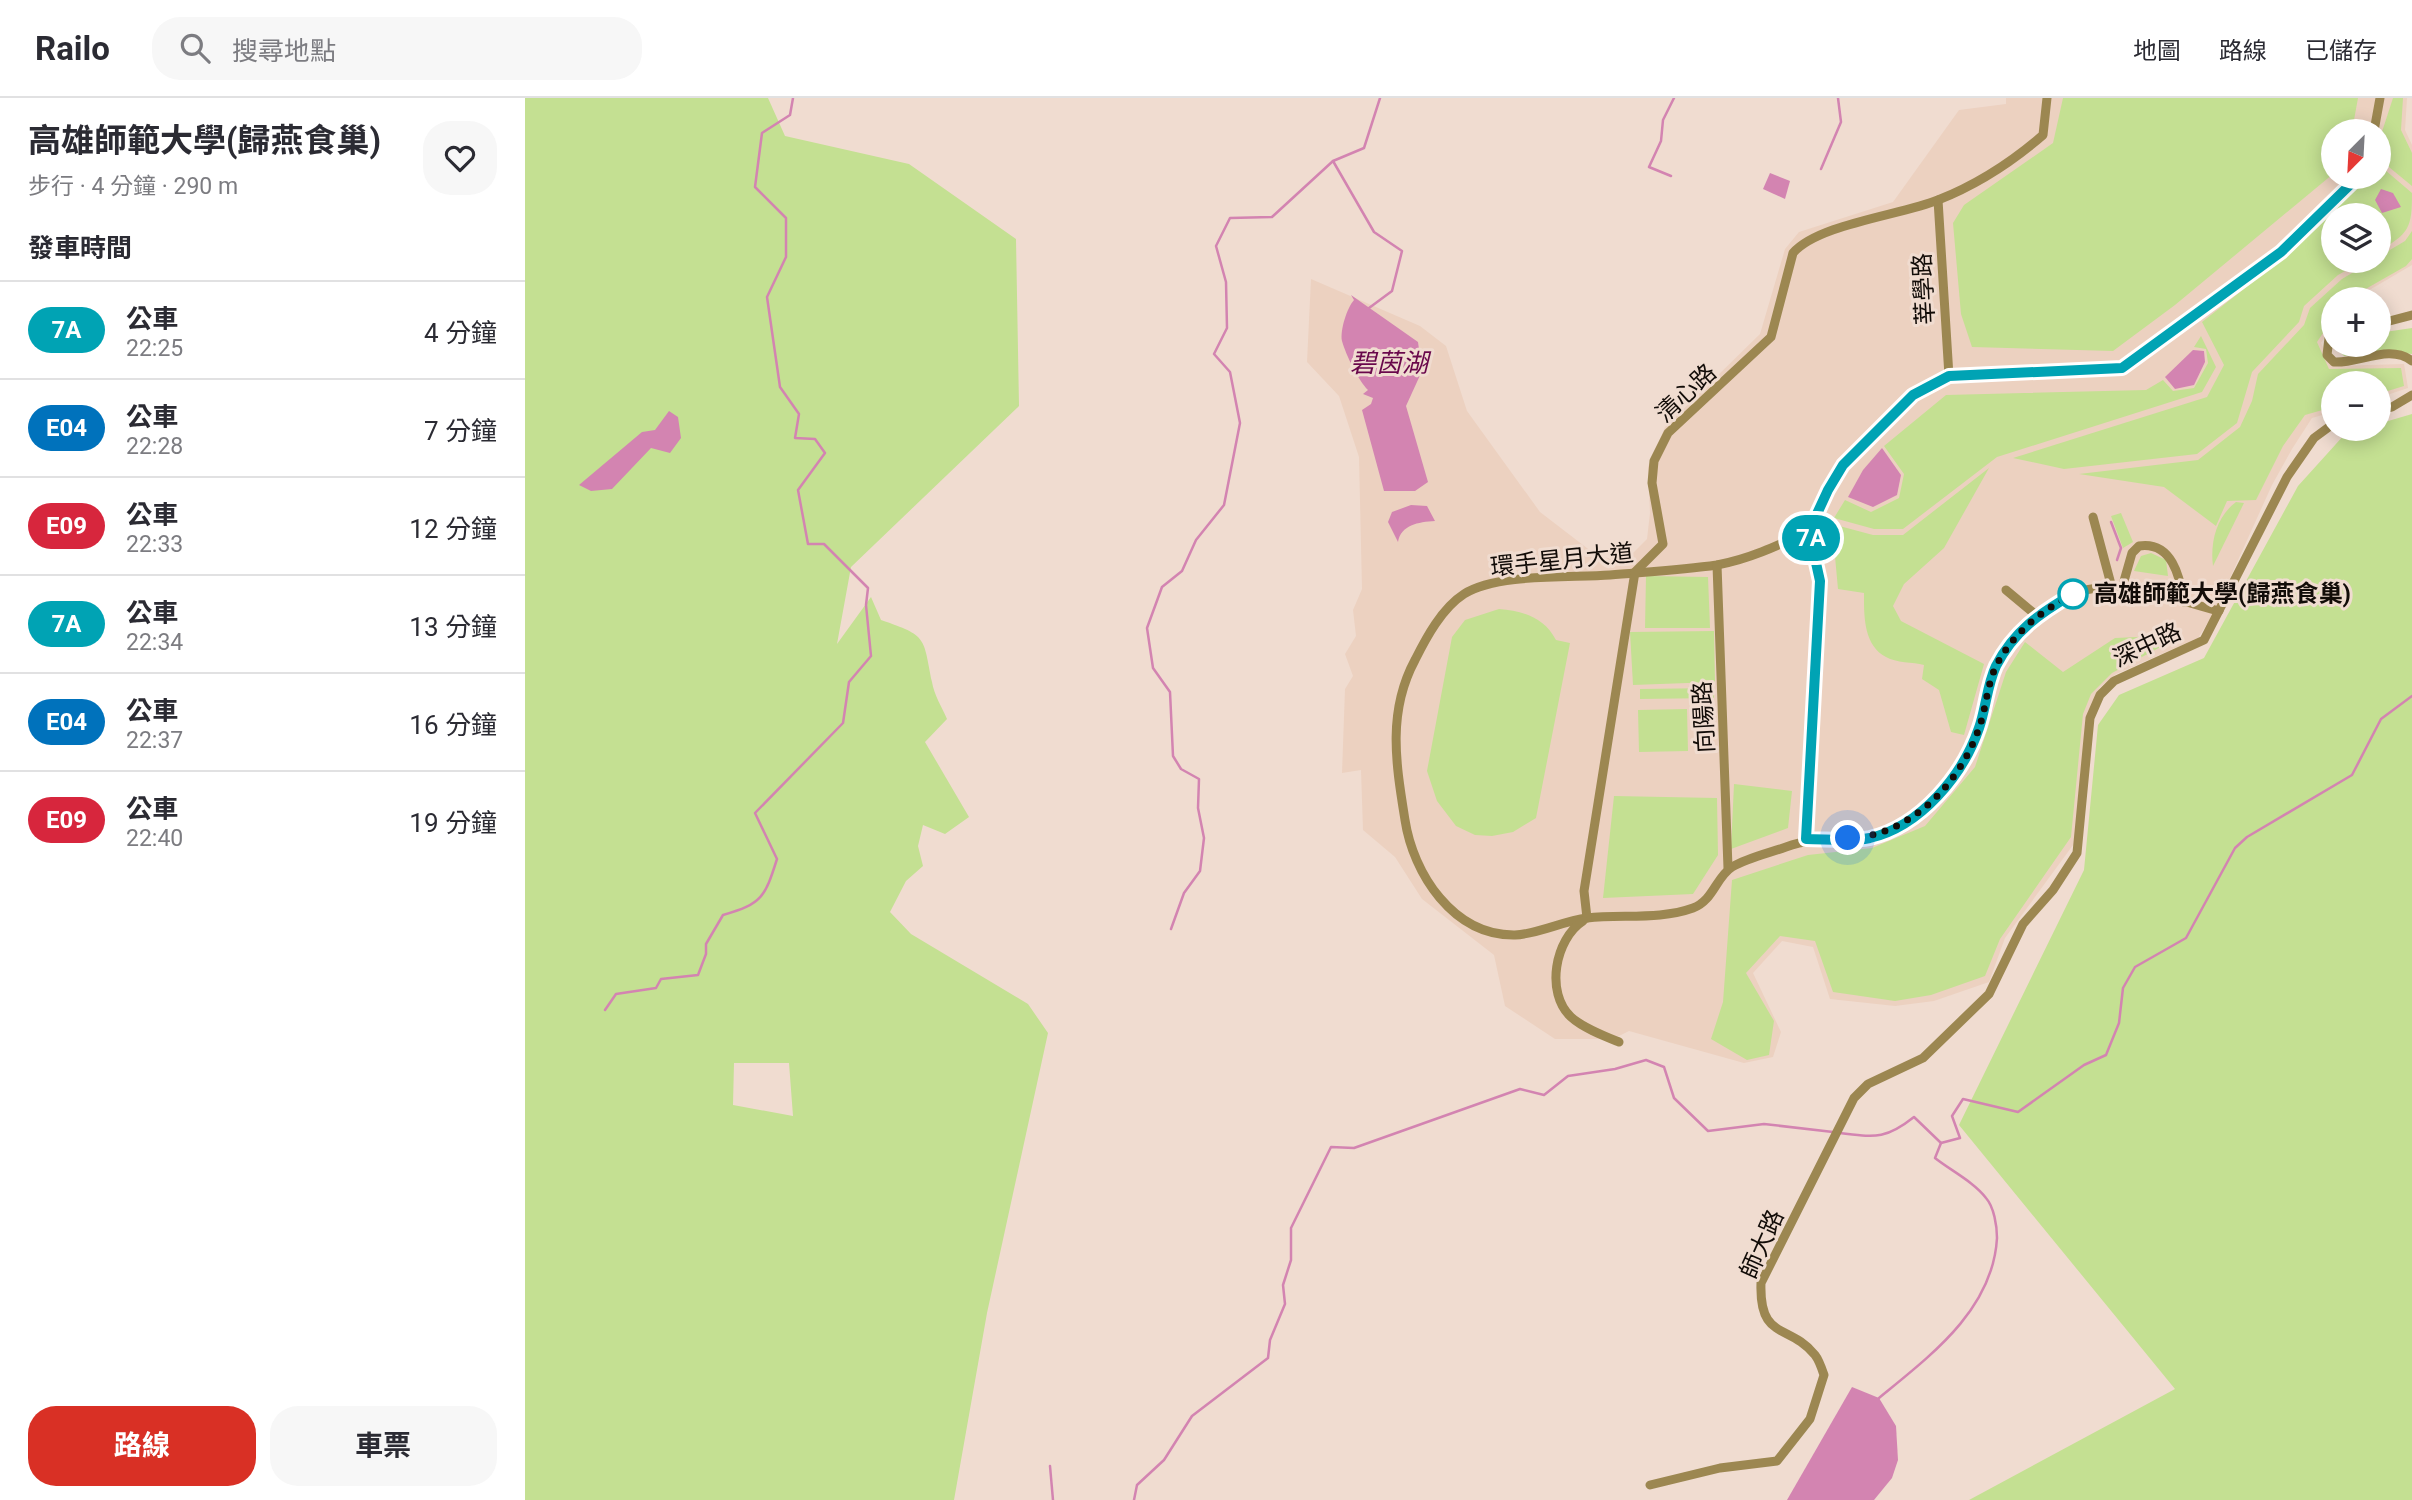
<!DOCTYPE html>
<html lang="zh-TW">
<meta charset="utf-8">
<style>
body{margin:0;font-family:Roboto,"Noto Sans TC",sans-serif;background:#f7f7f7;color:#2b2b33;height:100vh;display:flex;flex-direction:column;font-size:26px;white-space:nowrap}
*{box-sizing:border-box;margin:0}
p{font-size:23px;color:#7c7c81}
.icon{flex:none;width:38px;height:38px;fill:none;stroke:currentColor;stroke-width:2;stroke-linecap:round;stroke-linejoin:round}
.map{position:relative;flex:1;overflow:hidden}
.sheet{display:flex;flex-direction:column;background:#fff;width:525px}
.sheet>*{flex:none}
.badge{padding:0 14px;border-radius:23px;font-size:24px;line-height:46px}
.needle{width:46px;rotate:204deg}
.tools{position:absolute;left:1796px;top:21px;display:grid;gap:14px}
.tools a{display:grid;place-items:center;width:70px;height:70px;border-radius:50%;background:#fff;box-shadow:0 4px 18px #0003;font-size:35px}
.you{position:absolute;width:35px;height:35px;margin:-18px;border:5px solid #fff;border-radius:50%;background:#1a73e8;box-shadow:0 0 0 10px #1a73e833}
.map>.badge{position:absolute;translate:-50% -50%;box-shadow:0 0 0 4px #fff}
h2{padding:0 28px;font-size:26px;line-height:63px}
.round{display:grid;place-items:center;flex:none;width:74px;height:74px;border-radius:28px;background:#f7f7f7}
.overview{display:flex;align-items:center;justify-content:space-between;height:119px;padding:0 28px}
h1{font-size:33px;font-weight:700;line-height:52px}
.cta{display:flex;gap:14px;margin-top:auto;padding:14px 28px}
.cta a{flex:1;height:80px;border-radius:28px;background:#d93025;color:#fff;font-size:28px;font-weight:700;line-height:80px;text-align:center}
.cta a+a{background:#f7f7f7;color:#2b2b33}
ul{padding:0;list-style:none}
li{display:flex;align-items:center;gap:21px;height:98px;padding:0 28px;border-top:2px solid #e1e1e2}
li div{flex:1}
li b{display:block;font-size:26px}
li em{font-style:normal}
li .badge{min-width:77px;font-weight:700;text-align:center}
header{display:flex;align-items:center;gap:42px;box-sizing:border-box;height:98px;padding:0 35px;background:#fff;border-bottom:2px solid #e1e1e2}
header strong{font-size:33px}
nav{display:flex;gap:38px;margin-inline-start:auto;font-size:24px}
.search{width:490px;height:63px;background:#f7f7f7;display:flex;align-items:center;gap:18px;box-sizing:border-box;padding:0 24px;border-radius:28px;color:#7c7c81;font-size:26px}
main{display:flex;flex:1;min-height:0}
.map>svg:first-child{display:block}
.built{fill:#ecd1c0;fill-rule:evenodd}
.green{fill:#c4e092;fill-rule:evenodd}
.water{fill:#d384b1}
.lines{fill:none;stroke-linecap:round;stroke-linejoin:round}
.stream{stroke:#d384b1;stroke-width:2.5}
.minor{stroke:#9c8751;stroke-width:9}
.line-casing{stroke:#fff;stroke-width:16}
.line{stroke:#00a3b4;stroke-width:10}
.walk{stroke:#120c08;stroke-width:7;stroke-dasharray:0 12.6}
.stop-dot{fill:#fff;stroke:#00a3b4;stroke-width:3.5}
.labels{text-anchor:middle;stroke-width:6;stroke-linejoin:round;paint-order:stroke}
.street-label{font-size:24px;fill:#120c08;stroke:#f0dcd0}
.stop-label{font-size:24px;font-weight:bold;fill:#120c08;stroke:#f0dcd0;text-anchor:start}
.water-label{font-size:26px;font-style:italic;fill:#69074b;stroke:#f0dcd0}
</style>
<header>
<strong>Railo</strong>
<div class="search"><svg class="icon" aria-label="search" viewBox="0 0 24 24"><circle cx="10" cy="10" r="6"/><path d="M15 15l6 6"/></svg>搜尋地點</div>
<nav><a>地圖</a><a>路線</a><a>已儲存</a></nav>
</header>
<main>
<section class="sheet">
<div class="overview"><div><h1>高雄師範大學(歸燕食巢)</h1><p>步行 · 4 分鐘 · 290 m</p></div><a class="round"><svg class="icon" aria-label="heart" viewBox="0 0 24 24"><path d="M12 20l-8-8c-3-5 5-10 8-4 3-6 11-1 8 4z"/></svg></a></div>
<h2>發車時間</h2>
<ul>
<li><span class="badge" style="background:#00a3b4;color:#fff">7A</span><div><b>公車</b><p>22:25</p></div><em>4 分鐘</em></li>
<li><span class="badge" style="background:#0072bc;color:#fff">E04</span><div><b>公車</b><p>22:28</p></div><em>7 分鐘</em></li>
<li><span class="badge" style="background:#d7263d;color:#fff">E09</span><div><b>公車</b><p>22:33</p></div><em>12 分鐘</em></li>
<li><span class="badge" style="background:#00a3b4;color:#fff">7A</span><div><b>公車</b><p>22:34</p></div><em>13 分鐘</em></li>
<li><span class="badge" style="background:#0072bc;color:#fff">E04</span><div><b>公車</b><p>22:37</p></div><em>16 分鐘</em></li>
<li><span class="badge" style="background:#d7263d;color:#fff">E09</span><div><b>公車</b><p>22:40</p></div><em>19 分鐘</em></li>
</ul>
<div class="cta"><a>路線</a><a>車票</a></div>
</section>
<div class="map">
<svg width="1887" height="1402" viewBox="0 0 1887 1402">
<rect width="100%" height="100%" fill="#f0dcd0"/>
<!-- built -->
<path class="built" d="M1481,0H1882L1880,32L1887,47V167L1829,201H1808V226L1796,245L1807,268L1879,266L1883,290L1853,300V285H1808V314L1787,320L1767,351L1747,387L1690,513L1673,540L1591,576L1575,589L1563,617L1551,743L1480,840L1464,884L1409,903L1370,908L1305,901L1288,849L1257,843L1228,875L1256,934L1248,959L1219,965L1104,933L1088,941H1030L980,908L969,857L897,801L870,759L838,732L836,672L817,675L820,591L828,578L820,556L831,538L828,512L837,491L834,359L814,298L782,264L786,181L895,228L921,248L942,313L1015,414L1071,457L1087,461L1106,457L1122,441L1125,415L1123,369L1140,329L1235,236L1260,151L1274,134L1368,104L1434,12L1481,6ZM1808,33H1853V79H1808ZM1808,117H1853V163H1808Z"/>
<!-- green -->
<g class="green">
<path d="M0,0H243L260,38L384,66L491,141L494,308L326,469L312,546L346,499L356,522C403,538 398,539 407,584C409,597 417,609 422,621L400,644L444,719L420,736L398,727L393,748L398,768L381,783L365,814L386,836L503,906L523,935L462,1215L429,1402H0ZM264,965L268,1018L208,1007L209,965Z"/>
<polygon points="1538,0 1833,0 1827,33 1808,33 1808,76 1650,207 1588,253 1447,249 1436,216 1428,125 1439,107 1528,45"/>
<polygon points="1868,0 1878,0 1876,32 1887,55 1887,88 1853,60 1853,46"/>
<path d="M1853,66L1887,95C1887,131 1884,135 1853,154V117H1808V163H1838L1813,177L1779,208L1774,224L1727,274L1712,325L1672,356L1539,371L1488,360L1682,299L1699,267L1677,224L1762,157L1841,79H1853Z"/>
<polygon points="1887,133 1887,161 1881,168 1823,201 1808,201 1808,220 1792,244 1804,271 1876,270 1879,288 1853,296 1853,285 1808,285 1808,309 1780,317 1758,348 1731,402 1702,403 1691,428 1639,389 1554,376 1673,362 1715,329 1727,303 1733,276 1779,227 1785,210 1817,181 1847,163 1853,163 1853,159 1880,143"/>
<polygon points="1887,230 1887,256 1858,253 1819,258 1811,250 1812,247 1853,247 1853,235"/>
<polygon points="1676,238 1691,269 1677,294 1472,359 1378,431 1349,431 1309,420 1320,402 1346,414 1374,400 1379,376 1359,348 1421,297 1621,292 1638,282 1648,293 1669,290 1683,265 1681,251 1669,249"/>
<polygon points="1887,316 1887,1402 1444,1402 1650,1291 1434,1027 1559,772 1573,627 1594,597 1679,560 1773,388 1820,336 1853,331 1853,326"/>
<path d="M1464,370L1419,450L1379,486L1368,508L1376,523L1459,566L1439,637L1426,634L1414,592L1397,581L1399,567C1388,564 1371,565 1361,559C1338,547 1339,516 1339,495L1313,491L1307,426L1348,437H1378Z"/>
<path d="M1711,404L1719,405L1688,468C1685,445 1691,419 1711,404Z"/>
<polygon points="1596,415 1608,444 1598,450 1586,418"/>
<polygon points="1626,455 1641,462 1643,478 1609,473 1616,458"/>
<polygon points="1121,478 1183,479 1185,530 1120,530"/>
<path d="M974,511C998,513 1019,519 1031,542L1045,545L1011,720L988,734L967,738L950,737L931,728L912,703L902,673L927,539L940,522Z"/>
<polygon points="1189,533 1190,584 1108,587 1105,534"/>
<polygon points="1658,537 1587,575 1566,596 1558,616 1546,739 1475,841 1460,878 1406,897 1370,903 1308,894 1290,843 1255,838 1221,875 1249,923 1244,957 1222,962 1186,941 1198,904 1207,782 1283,757 1347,750 1400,728 1450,669 1481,574 1500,544 1538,574 1590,540"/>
<polygon points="1189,590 1189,600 1115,601 1115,591"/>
<polygon points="1162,611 1163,653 1114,654 1113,612"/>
<polygon points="1209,686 1267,693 1263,730 1206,751"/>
<polygon points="1089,698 1192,700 1193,757 1168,796 1078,800"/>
</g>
<!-- water -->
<g class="water">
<polygon points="1245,75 1265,83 1260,101 1238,91"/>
<polygon points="1856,91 1868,95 1876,109 1857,115 1850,102"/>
<path d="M826,197L893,244L897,273L881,308L903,384L890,393H859L837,312L846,306L848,300L838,296L843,292C833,282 821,257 817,243C815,232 822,210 829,202Z"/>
<polygon points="1668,252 1679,253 1680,264 1669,287 1650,291 1640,279"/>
<polygon points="144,313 153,319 156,340 145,355 126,350 87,391 66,393 54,387 117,334 130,332"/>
<polygon points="1357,350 1376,377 1372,397 1348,409 1323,399 1338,372"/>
<path d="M886,407L902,408L910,423C893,424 876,427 873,444L863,424L867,414Z"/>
<polygon points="1327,1289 1354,1300 1371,1328 1373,1362 1367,1380 1349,1402 1262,1402"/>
</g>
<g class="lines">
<!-- stream -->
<g class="stream">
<polyline points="1296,71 1316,24 1313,0"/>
<polyline points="1146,78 1124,69 1136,43 1138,22 1149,0"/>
<polyline points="844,210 867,193 877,153 849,134 808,63 839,50 855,0"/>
<polyline points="1586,424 1596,450 1592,462"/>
<polyline points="646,831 659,795 675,773 679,740 673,710 674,681 656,671 648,658 645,594 628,570 622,530 637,489 657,473 671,442 699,407 715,325 705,274 689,256 702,230 701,184 691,148 705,120 747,119 808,63"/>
<path d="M80,912L91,896L131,890L136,881L173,877L181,856V846L198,817C237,806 240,799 252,761L230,715L318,625L324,584L346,558L341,507L343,490L299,446H283L273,392L300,355L290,341L270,340L274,316L255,289L242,199L261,159V120L230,89L237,35L265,17L268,0"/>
<path d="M1314,1035C1350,1039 1360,1042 1389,1019L1416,1045L1435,1040L1427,1018L1438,1001L1493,1014L1559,967L1581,957L1594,925L1598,890L1610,869L1661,840L1710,750L1722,739L1827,677L1856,621L1887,598"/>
<path d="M1354,1300C1405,1258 1468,1212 1472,1140C1472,1128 1469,1109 1461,1100C1449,1084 1425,1072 1410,1060L1416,1045"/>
<polyline points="525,1368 528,1402"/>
<polyline points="609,1402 612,1387 639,1362 667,1318 743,1260 745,1242 760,1206 758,1187 766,1162 766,1130 806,1049 829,1050 995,991 1019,997 1043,978 1090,971 1121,962 1139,969 1149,1000 1183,1033 1239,1026 1308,1034"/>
</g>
<!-- minor -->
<g class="minor">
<polyline points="1849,33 1855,0"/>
<polyline points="1413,102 1424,278"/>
<polyline points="1853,226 1887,217"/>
<path d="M1808,238L1804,240L1802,257L1809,264C1833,266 1865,245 1887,263"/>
<polyline points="1853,313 1867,309 1887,297"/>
<polyline points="1568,419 1587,490"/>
<path d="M1284,433C1254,447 1225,461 1192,467C1157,472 1120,474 1085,477C1046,480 972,475 939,496C917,510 901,540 890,562C862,614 871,666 880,722C888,775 928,838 990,837C1013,836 1038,823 1062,820C1097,816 1135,822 1168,810C1188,803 1191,779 1207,769C1222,760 1244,755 1261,749C1304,733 1346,749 1387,721C1401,711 1430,682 1439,668C1448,653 1454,631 1458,614C1474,558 1490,527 1542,499C1589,474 1648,502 1694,513"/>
<polyline points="1192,467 1203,770"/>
<path d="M1597,490L1607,455L1614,448C1647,443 1655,479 1659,504"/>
<polyline points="1481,492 1511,517"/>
<polyline points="1281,741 1295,483 1284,433 1303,392 1319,367 1388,297 1424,278 1597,270 1756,154 1833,79"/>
<path d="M1062,820L1059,793L1110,474L1138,446L1127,385L1129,363L1143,335L1246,239L1268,155C1293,126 1376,117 1413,102C1451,87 1488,63 1518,37L1522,0"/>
<path d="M1058,823C1030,841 1020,895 1046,919C1058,930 1079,938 1094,944"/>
<path d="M1125,1387L1195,1370L1252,1363L1285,1321L1299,1277C1297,1271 1294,1262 1290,1257C1264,1225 1234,1243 1236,1185L1329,1000L1343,986L1398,960L1464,896L1498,826L1528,792L1552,755L1565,620L1575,597L1589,583L1679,542L1762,379L1789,340L1808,326"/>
</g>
</g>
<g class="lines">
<defs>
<path id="line" d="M1548,496C1515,515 1489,533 1471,568C1462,587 1461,610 1454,630C1438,677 1396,728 1345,740C1325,744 1301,741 1281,741L1295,483L1284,433L1303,392L1318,367L1388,297L1424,278L1597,270L1756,154L1833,79"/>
</defs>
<!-- line casing -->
<use href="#line" class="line-casing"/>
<!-- line -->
<use href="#line" class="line"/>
<!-- walk -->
<path class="walk" d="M1323,740C1384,739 1435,686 1454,630C1461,611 1462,587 1471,568C1488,535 1516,513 1548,496"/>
</g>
<!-- markers -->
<circle class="stop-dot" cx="1548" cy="496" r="14"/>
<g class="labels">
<!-- street labels -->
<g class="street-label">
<text transform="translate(1399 191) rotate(-93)" y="8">莘學路</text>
<text transform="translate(1161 295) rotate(-43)" y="8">清心路</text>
<text transform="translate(1037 462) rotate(-6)" y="8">環手星月大道</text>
<text transform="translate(1622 547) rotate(-25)" y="8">深中路</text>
<text transform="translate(1179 619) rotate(-93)" y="8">向陽路</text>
<text transform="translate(1237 1146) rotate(-66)" y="8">師大路</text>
</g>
<!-- stop labels -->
<g class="stop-label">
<text x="1569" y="504">高雄師範大學(歸燕食巢)</text>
</g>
<!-- water labels -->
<g class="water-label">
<text x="864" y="274">碧茵湖</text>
</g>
</g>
</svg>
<div class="tools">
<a><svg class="needle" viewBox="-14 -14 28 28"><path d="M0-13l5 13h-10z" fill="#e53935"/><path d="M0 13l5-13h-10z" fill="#7c7c81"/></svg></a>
<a><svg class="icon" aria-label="layers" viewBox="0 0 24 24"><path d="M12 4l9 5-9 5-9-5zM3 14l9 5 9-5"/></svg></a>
<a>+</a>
<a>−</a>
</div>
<div class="you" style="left:1323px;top:740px"></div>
<b class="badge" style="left:1286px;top:440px;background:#00a3b4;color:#fff">7A</b>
</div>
</main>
